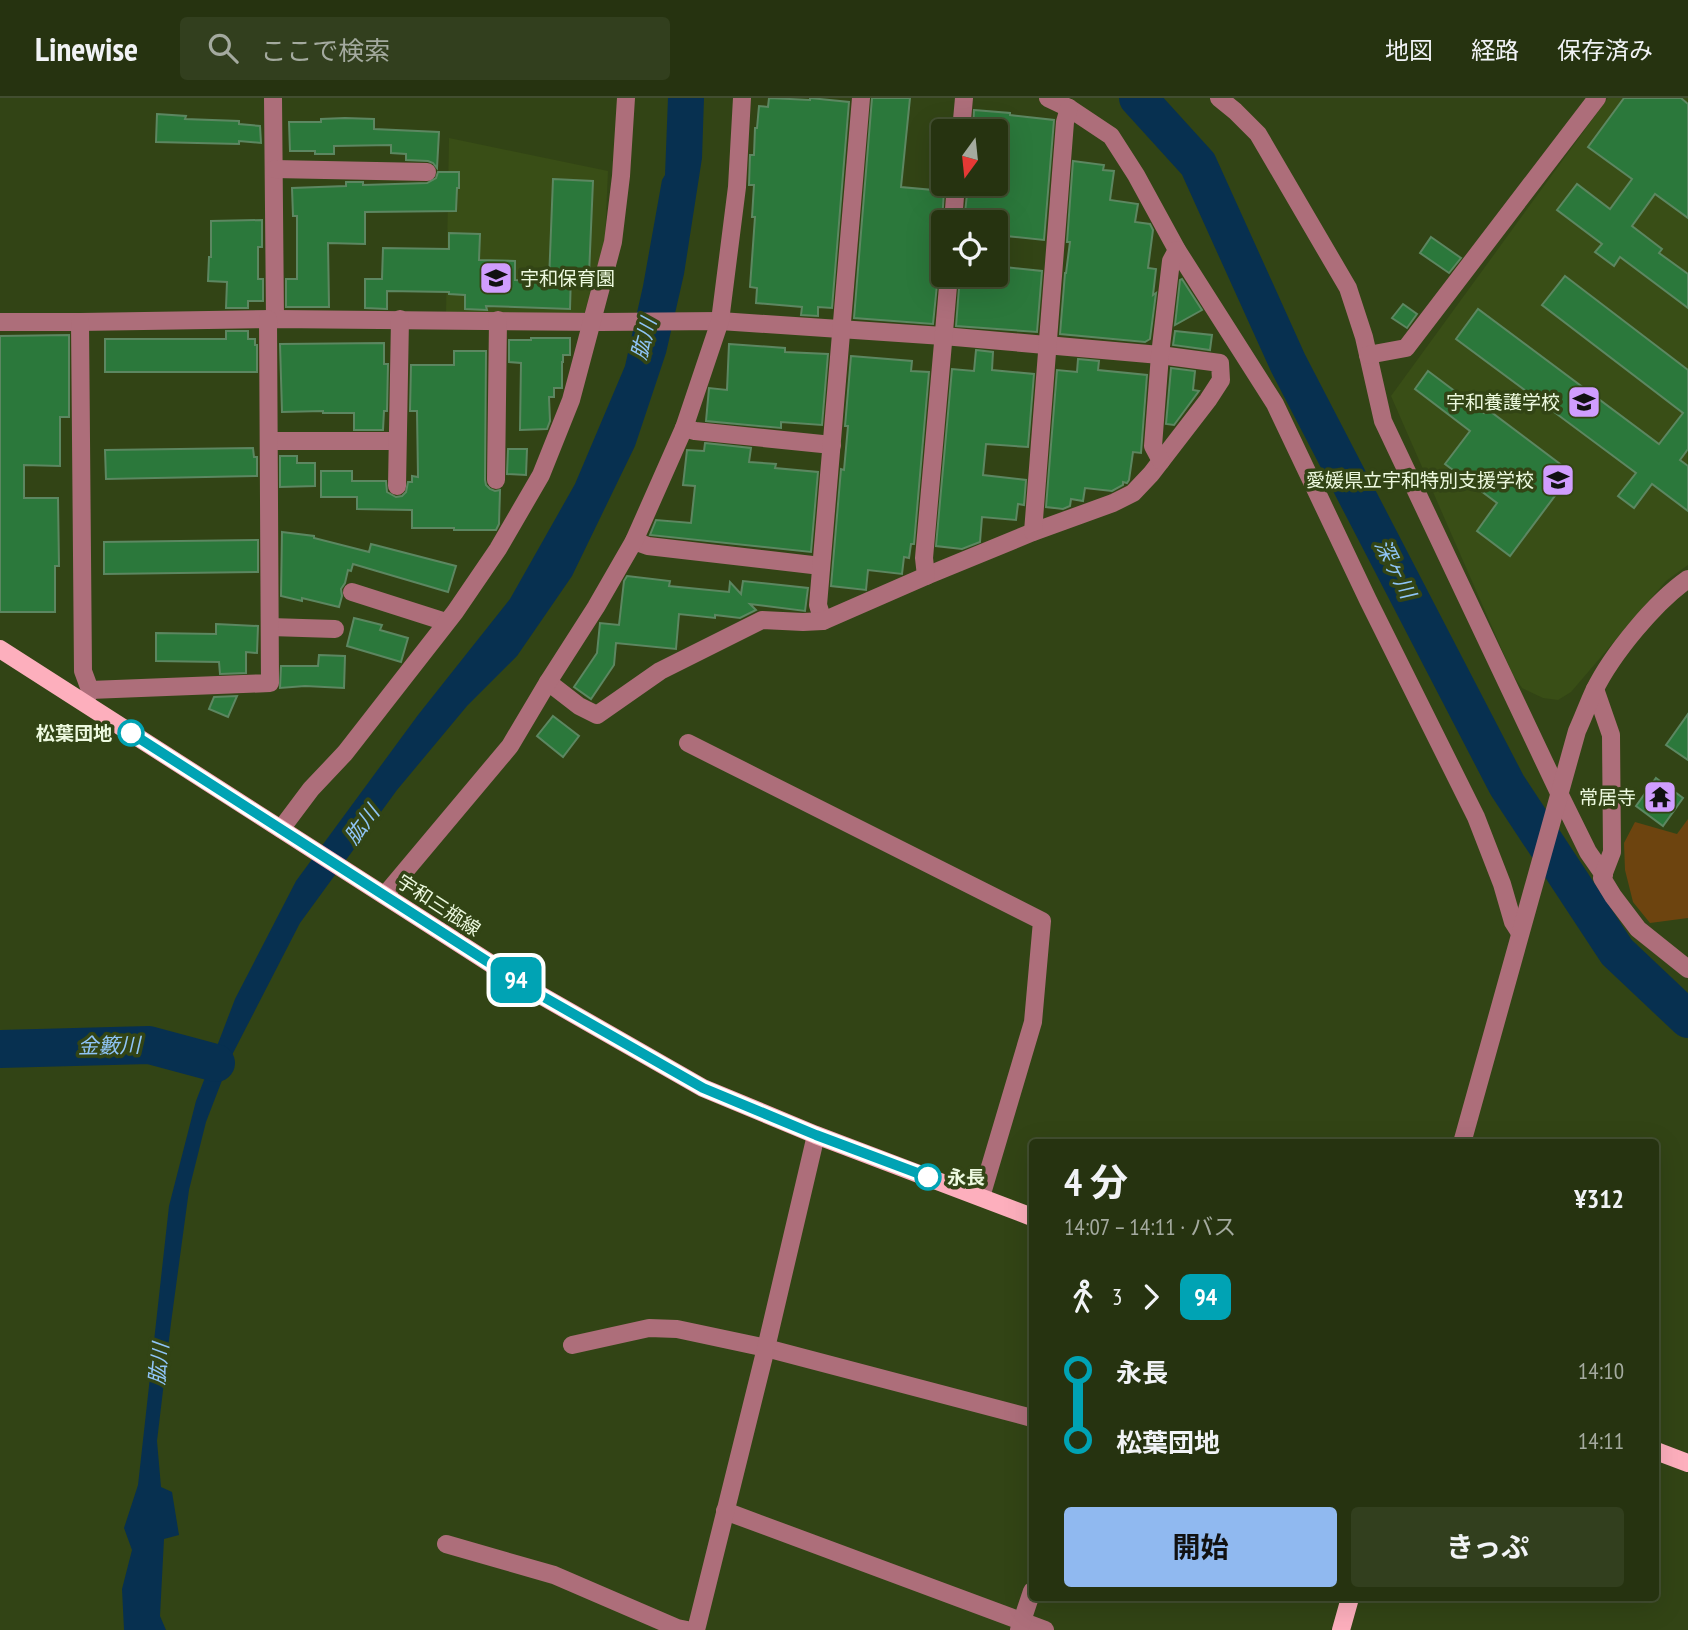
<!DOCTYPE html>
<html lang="ja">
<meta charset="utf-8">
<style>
body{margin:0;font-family:"PT Sans Narrow","Noto Sans JP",sans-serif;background:#323f1e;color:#f1f3f6;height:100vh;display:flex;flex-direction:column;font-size:26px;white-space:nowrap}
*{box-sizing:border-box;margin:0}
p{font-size:23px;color:#a4aa9f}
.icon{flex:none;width:38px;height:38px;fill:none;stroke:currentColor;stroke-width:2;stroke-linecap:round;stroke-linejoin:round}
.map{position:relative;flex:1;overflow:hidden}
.side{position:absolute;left:1029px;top:1041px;width:630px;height:462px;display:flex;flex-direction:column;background:#263310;border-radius:7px;box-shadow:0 7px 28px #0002,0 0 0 2px #424e30}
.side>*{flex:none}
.badge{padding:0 14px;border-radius:10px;font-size:24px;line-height:46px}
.needle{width:46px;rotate:195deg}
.controls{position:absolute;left:931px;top:21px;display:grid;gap:14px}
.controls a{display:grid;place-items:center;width:77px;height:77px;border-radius:7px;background:#263310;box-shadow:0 7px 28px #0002,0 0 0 2px #424e30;font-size:35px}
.map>.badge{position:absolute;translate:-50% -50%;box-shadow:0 0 0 4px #fff}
.legs{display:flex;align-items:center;gap:10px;height:77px;padding:0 35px;font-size:23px}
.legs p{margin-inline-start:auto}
.headline{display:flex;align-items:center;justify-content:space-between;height:119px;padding:0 35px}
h1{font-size:38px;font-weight:700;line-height:52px}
.button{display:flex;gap:14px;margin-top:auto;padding:14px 35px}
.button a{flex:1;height:80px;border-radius:7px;background:#90b9f0;color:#111;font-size:28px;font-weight:700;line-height:80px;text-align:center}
.button a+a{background:#323f1e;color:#f1f3f6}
ul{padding:0 35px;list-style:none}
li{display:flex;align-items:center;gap:24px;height:70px;font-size:26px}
li i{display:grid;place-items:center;width:10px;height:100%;margin:0 9px;background:currentColor}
li i::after{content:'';width:18px;height:18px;margin:-9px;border:5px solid;border-radius:50%;background:#263310}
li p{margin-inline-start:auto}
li:first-child i{background:linear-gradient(#0000 50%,currentColor 0)}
li:last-child i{background:linear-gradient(currentColor 50%,#0000 0)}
header{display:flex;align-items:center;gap:42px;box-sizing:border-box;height:98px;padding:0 35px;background:#263310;border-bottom:2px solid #424e30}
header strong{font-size:33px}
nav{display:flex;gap:38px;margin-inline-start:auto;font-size:24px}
.search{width:490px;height:63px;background:#323f1e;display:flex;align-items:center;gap:18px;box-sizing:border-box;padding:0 24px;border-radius:7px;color:#a4aa9f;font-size:26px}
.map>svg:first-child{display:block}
.built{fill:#394e16}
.green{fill:#6d440f}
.water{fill:#073050}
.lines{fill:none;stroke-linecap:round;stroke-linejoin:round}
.river{stroke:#073050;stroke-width:38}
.building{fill:#2b783b;stroke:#5c8761;stroke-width:2}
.minor{stroke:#ad6e7a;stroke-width:18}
.major{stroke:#fdafbd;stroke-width:18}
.line-1-casing{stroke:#fff;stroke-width:16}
.line-1{stroke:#00a3b4;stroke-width:10}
.stop-1-dot{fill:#fff;stroke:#00a3b4;stroke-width:3.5}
.labels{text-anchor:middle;stroke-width:7;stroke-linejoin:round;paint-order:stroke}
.poi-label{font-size:19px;fill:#edf9df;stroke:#324415;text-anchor:end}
.stop-label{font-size:19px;font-weight:bold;fill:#edf9df;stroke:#324415;text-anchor:end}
.street-label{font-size:19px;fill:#edf9df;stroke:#324415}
.water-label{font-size:21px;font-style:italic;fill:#90c5f7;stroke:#324415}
</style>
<header>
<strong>Linewise</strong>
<div class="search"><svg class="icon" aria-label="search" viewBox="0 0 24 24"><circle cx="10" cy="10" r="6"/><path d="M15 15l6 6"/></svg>ここで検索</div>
<nav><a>地図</a><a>経路</a><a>保存済み</a></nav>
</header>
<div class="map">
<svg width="1688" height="1532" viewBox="0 0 1688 1532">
<rect width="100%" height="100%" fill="#324415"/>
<!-- built -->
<g class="built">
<polygon points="1608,0 1688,0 1688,467 1666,483 1571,594 1558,602 1543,600 1522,590 1513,577 1391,298"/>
<polygon points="449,40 608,73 605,141 584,217 446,217"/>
</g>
<!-- green -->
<polygon class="green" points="1688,721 1688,820 1650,825 1633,804 1625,772 1624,745 1635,724 1677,736"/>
<!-- water -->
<polygon class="water" points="668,0 704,0 702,60 684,176 666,255 635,348 572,478 517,558 467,608 397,692 300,825 231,959 206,1024 189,1092 171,1225 157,1343 161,1389 172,1394 179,1437 164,1441 160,1518 166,1532 124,1532 122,1491 132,1452 124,1430 138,1387 169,1108 196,1003 235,901 296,783 418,617 510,501 575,386 625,268 643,188 662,82 665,77"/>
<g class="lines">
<!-- river -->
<g class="river">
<polyline points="1138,0 1198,66 1288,265 1507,687 1617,854 1688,921"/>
<polyline points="0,951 149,947 216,965"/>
</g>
</g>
<!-- building -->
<g class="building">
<polygon points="769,0 810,2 810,0 849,4 832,210 818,209 818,218 801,217 802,209 756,205 757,190 750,189 755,119 752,119 754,87 749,87 750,57 754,57 755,30 757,30 759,8 768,9"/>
<polygon points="872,0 910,0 901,89 944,93 942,124 934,123 931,158 935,158 934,177 938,177 933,226 854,220"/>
<polygon points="1624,0 1681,0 1688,6 1688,120 1655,96 1632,128 1662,151 1659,155 1688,176 1688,210 1620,159 1614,168 1595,154 1602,146 1557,112 1577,86 1610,111 1632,81 1588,49"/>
<polygon points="974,12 1010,15 1010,17 1054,22 1044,142 996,137 996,124 964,124 967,96 972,96 973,86 996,86 996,33 973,33"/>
<polygon points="157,16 186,18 185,21 239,23 239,26 260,28 261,45 239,43 239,46 156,44"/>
<polygon points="345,20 374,21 374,31 439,34 437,70 433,65 428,63 406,62 406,56 391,55 391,47 334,48 334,56 315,56 315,53 290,53 289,24 321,24 321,21"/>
<polygon points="1073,63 1104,67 1103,72 1114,73 1110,102 1138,106 1135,124 1150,126 1153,132 1148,170 1156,171 1153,197 1156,195 1150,241 1145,244 1060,236 1065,175 1066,175 1070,144 1067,144"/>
<polygon points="438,74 459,74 459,90 457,90 456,113 365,114 365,146 328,145 329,209 286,209 286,181 297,181 297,118 293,118 292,90 346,88 346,84 363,84 363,87 427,85 436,80"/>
<polygon points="553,81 593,83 589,177 571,176 570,211 486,208 487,212 465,211 465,197 449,196 449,194 387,193 387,211 365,210 365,181 382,181 383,150 449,151 449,135 480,136 479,162 515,163 515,182 549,183"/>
<polygon points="262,122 262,149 258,149 258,181 263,181 263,203 248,203 248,210 226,210 227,184 208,183 209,159 211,159 211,123"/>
<polygon points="1431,139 1461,160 1449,175 1420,155"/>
<polygon points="996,168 1042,173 1037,234 956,228 960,177 996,177"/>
<polygon points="1565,178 1688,272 1688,351 1680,362 1688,368 1688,413 1652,386 1634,410 1618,398 1636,375 1456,241 1478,211 1659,346 1683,315 1542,207"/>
<polygon points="1182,181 1202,212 1175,227 1180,182"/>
<polygon points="1403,206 1417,216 1407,230 1392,220"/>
<polygon points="226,233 248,233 248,241 255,241 255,247 257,247 257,274 105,274 105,241 226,241"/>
<polygon points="1175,233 1212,237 1210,252 1173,247"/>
<polygon points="69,237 69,319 60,319 60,368 24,367 24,400 58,400 59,468 55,468 55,514 0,514 0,238"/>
<polygon points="531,240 570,240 570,257 563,257 563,264 562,264 562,290 554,290 554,299 549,299 550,323 547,331 520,332 521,265 509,264 509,242 531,242"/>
<polygon points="384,245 384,266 388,266 387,313 384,313 383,332 354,332 354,315 323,315 323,313 282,314 280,246"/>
<polygon points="729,246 785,250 785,254 828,256 822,327 781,324 781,330 706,323 709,290 727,292"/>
<polygon points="976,252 993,254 992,272 1034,276 1028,349 986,346 983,377 1026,382 1024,407 1018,406 1016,422 982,419 980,444 962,451 936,448 952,271 974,273"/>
<polygon points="454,253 486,253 485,382 486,387 490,391 495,393 500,392 499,426 496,432 454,432 454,430 412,430 412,412 357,411 357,399 321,399 321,373 352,373 352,383 386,383 387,394 396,399 402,398 406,394 408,384 412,384 412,378 418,379 417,313 410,313 411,267 454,267"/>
<polygon points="851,258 912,263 911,273 929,274 914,446 911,446 909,460 904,459 902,476 868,472 866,492 831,488 841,371 844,372 848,328 845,328"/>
<polygon points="1078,261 1099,263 1098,272 1147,277 1141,355 1133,354 1129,382 1127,385 1123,384 1123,387 1112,393 1085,390 1083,403 1071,401 1070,408 1063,411 1046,409 1057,272 1077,274"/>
<polygon points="1171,270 1195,273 1193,292 1199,293 1174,327 1166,326"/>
<polygon points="1428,273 1484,315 1487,311 1572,375 1510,458 1477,433 1497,405 1445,366 1470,333 1415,291"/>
<polygon points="705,345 751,350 749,364 776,366 775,370 818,374 811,454 650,437 656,422 691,425 695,388 683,387 687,352 704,353"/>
<polygon points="253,350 254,359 257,359 257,378 106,381 105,352"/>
<polygon points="508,351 527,351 526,377 507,376"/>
<polygon points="280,358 297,358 297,365 315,365 315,388 280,389"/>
<polygon points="282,434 314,438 314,440 369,454 371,446 456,468 448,494 353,466 351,473 348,472 345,485 341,491 342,498 339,509 302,500 302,503 281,498"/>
<polygon points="258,442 258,474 104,476 104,444"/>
<polygon points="627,478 670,483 669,488 729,494 730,484 741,496 743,483 808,490 805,513 750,506 756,512 740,520 715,517 715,520 679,516 676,551 616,545 614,567 591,601 574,589 597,555 600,525 619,527 624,483"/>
<polygon points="354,520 382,527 380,532 408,540 401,564 347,548"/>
<polygon points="216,526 258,528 257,555 246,554 246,575 220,576 219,564 156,563 156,535 216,536"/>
<polygon points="319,557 345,558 344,590 305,588 280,590 281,568 318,568"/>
<polygon points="237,598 228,619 209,611 214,599"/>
<polygon points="1688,616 1688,662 1666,647"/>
<polygon points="553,618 579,638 563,659 537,638"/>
<polygon points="1656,680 1683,700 1663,728 1636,708"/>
</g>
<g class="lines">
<!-- minor -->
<g class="minor">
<polyline points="273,0 275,221"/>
<polyline points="1048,0 1069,10 1111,38 1136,77 1177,152 1275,306 1368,502 1476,719 1502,786 1513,824 1520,835"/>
<polyline points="1219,0 1235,13 1258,36 1348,190 1364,239 1383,323 1559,695 1588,754 1604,777"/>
<polyline points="961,33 964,0"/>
<polyline points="274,71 427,74"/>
<polyline points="953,124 956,86"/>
<polyline points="0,224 80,224 275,221 601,224 720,223 943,238 1160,257 1220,265 1221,282 1208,302 1151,376 1133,395 1113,405 1033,434 926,478"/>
<polyline points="80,224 83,573 90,592 86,602"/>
<polyline points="1368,257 1406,250 1597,0"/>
<polyline points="684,330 695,333 832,347"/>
<polyline points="269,343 397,343"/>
<polyline points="1161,363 1153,348 1160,257 1171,163 1177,152"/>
<polyline points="496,382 498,222"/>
<polyline points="397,388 400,221"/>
<polyline points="1033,434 1065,24 1069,10"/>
<polyline points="634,443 648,448 821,468"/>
<polyline points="352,494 446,524"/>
<polyline points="823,523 818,507 861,0"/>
<polyline points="270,529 335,531"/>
<polyline points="548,584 579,608 597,617 660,573 762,522 803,524 823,523 926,478 924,460 949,177"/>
<polyline points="1595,591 1611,637 1612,754 1602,780 1613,798 1638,831 1688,871"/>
<polyline points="90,592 270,585 268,221"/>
<polyline points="688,645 1042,823 1033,924 981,1099"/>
<polyline points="281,731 311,691 345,655 455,514 498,451 541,377 571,302 613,144 621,78 626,0"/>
<polyline points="385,797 510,648 548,584 596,509 634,443 684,330 720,223 737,89 742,0"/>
<path d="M1462,1045L1577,633C1583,620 1588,606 1594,593C1612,556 1655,504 1688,481"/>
<polyline points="572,1247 649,1230 677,1231 766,1250 1032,1320"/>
<polyline points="725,1413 1045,1532"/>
<polyline points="446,1446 554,1477 677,1530 687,1532"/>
<polyline points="696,1532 766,1250 816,1037"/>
<polyline points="1019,1532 1032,1493"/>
</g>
<!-- major -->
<g class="major">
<polyline points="0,551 535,894 703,990 816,1037 1032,1119"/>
<polyline points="1656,1353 1688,1365"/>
<polyline points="1341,1532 1350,1500"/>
</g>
</g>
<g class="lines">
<defs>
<polyline id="line-1" points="131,635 535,894 703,990 816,1037 928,1079"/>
</defs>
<!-- line-1 casing -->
<use href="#line-1" class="line-1-casing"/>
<!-- line-1 -->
<use href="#line-1" class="line-1"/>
</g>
<!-- icons -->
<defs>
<symbol id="school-square" viewBox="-11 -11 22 22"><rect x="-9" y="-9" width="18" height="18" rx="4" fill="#d09dfe" stroke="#324415"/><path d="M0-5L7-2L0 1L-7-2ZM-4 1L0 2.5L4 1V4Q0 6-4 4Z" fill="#111"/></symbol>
<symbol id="temple-square" viewBox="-11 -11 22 22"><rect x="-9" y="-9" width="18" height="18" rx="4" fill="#d09dfe" stroke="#324415"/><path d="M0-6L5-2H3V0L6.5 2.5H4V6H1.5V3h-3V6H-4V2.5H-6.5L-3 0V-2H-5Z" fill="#111"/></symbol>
</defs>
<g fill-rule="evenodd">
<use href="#school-square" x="477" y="161" width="38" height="38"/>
<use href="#school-square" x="1565" y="285" width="38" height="38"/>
<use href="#school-square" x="1539" y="363" width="38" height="38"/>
<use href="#temple-square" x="1641" y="680" width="38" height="38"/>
</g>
<!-- markers -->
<g class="stop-1-dot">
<circle cx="131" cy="635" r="12"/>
<circle cx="928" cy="1079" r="12"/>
</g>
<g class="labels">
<!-- poi labels -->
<g class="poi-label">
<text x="520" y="187" text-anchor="start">宇和保育園</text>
<text x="1560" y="311">宇和養護学校</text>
<text x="1534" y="389">愛媛県立宇和特別支援学校</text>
<text x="1636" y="706">常居寺</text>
</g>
<!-- stop labels -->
<g class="stop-label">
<text x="112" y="642">松葉団地</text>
<text x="947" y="1086" text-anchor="start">永長</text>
</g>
<!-- street labels -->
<g class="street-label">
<text transform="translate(439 807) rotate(33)" y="7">宇和三瓶線</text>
</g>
<!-- water labels -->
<g class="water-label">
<text transform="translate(644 241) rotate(-75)" y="7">肱川</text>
<text transform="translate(1395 471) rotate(63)" y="7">深ヶ川</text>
<text transform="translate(362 727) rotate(-53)" y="7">肱川</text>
<text transform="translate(109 948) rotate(-1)" y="7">金籔川</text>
<text transform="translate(159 1266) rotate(-84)" y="7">肱川</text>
</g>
</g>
</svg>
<div class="controls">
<a><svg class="needle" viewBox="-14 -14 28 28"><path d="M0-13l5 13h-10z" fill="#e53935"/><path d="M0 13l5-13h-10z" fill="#a4aa9f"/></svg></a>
<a><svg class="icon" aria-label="locate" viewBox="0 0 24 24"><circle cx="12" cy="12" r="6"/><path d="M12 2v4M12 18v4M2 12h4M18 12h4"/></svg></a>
</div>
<b class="badge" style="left:516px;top:882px;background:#00a3b4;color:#fff">94</b>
<section class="side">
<div class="headline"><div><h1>4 分</h1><p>14:07 – 14:11 · バス</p></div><b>¥312</b></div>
<div class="legs"><svg class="icon" aria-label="walk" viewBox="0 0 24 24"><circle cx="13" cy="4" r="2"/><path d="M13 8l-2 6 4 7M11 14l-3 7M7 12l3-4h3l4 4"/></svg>3<svg class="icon" aria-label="forward" viewBox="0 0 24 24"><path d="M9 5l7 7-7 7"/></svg><b class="badge" style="background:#00a3b4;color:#fff">94</b></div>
<ul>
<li><i style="color:#00a3b4"></i><b>永長</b><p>14:10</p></li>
<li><i style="color:#00a3b4"></i><b>松葉団地</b><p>14:11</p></li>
</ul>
<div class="button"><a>開始</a><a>きっぷ</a></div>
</section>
</div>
